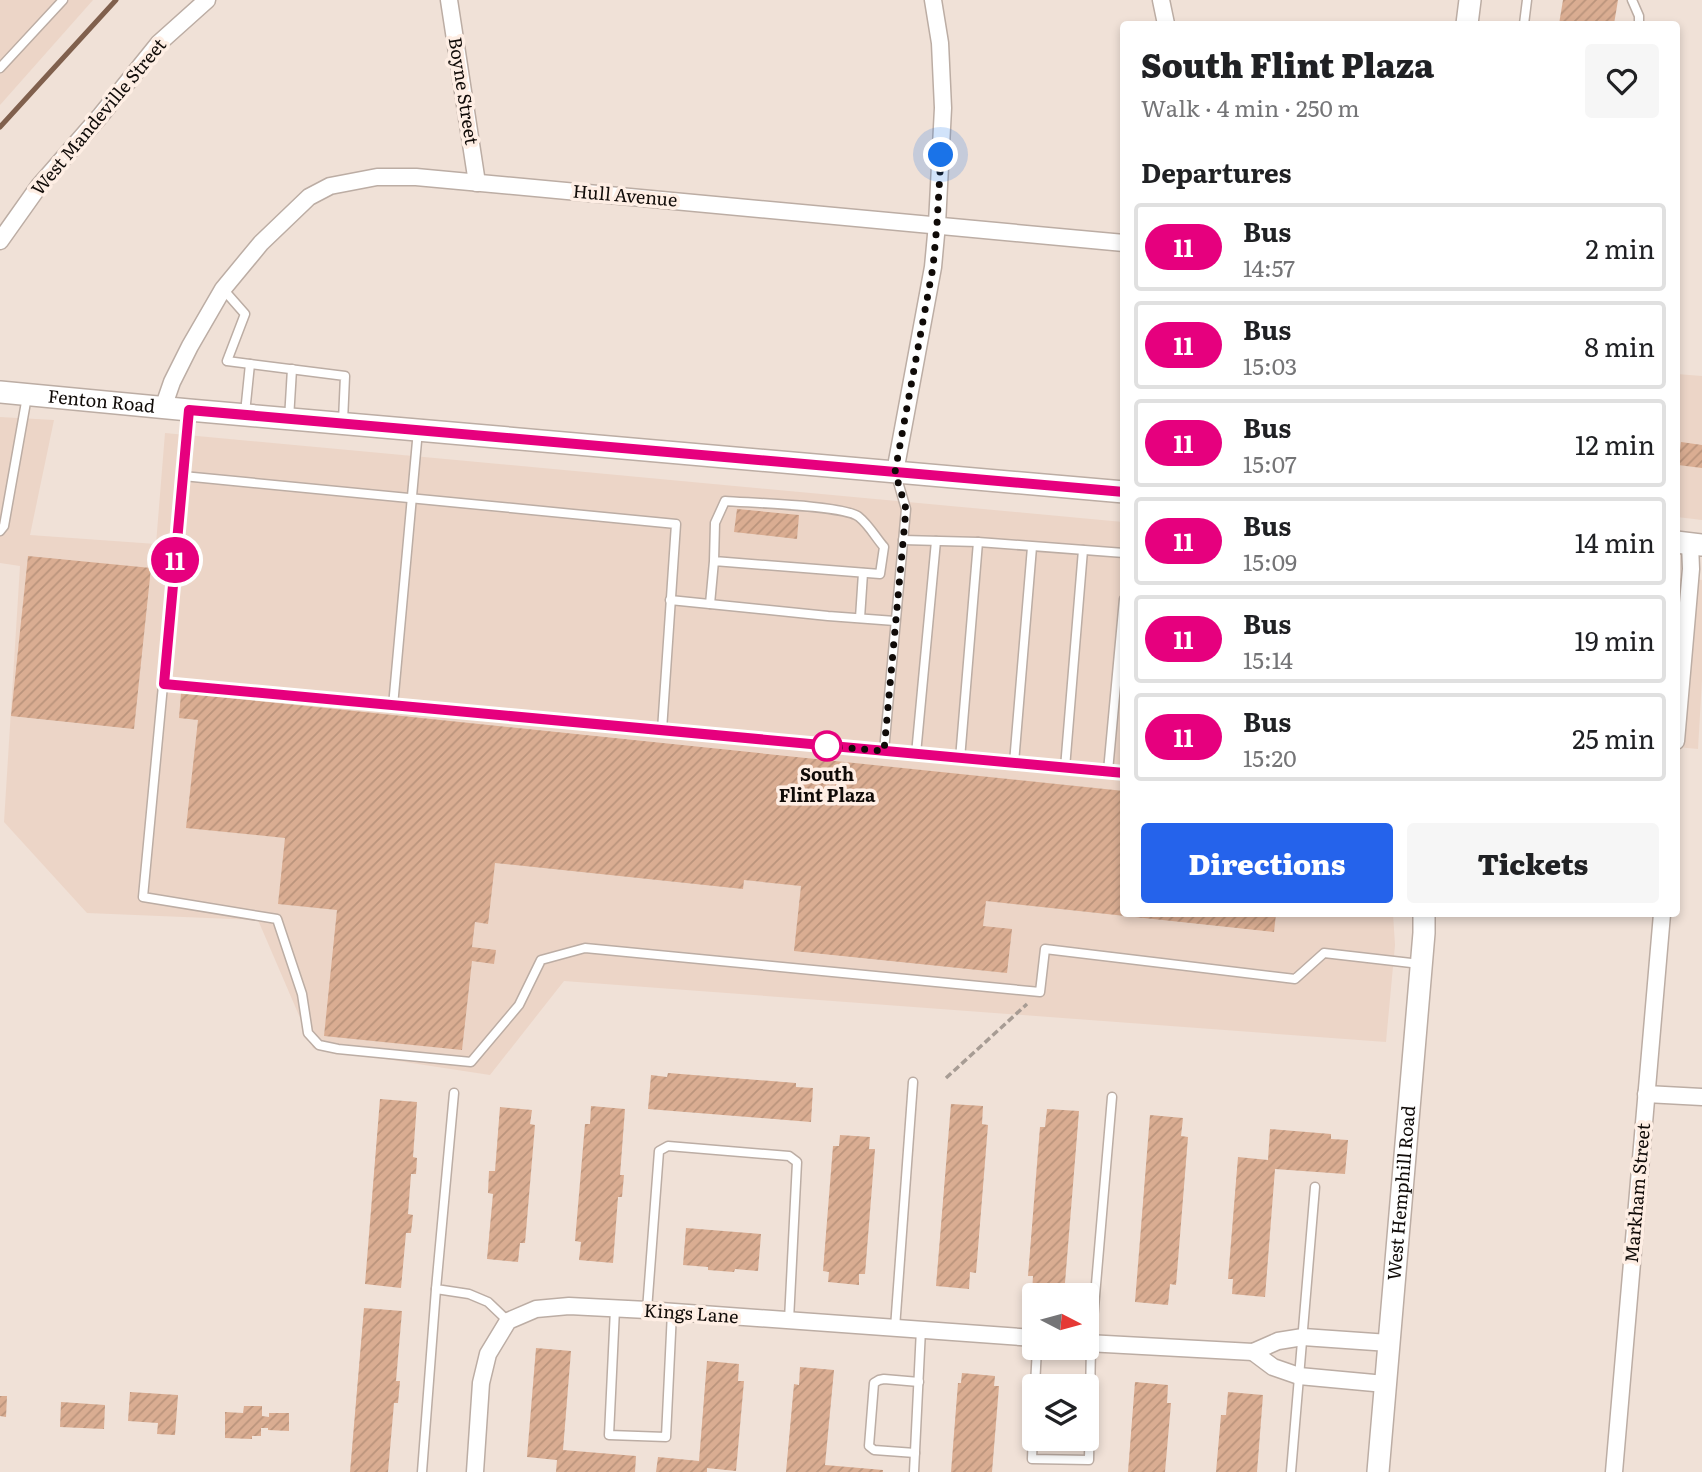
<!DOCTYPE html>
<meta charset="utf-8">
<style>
body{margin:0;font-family:Literata,serif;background:#f6f6f6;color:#202124;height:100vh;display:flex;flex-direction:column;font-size:26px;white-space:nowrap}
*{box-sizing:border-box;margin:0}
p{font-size:23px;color:#757577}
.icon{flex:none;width:38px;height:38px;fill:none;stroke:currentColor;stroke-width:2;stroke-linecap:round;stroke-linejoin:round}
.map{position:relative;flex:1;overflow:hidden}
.details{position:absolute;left:1120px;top:21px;width:560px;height:896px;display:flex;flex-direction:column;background:#fff;border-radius:7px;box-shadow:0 4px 10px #0003}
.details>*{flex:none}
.badge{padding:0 14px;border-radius:23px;font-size:24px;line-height:46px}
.needle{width:46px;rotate:96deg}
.controls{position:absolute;left:1022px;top:1283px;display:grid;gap:14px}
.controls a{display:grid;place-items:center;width:77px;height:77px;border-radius:7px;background:#fff;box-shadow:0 4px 10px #0003;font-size:35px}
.you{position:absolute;width:35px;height:35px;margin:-18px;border:5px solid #fff;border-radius:50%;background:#1a73e8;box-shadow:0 0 0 10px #1a73e833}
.map>.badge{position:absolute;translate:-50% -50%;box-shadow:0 0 0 4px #fff}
h2{padding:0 21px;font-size:26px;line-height:63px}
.round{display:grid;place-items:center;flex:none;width:74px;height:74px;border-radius:7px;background:#f6f6f6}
.head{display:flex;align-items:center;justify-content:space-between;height:119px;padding:0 21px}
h1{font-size:33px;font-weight:800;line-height:52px}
.action{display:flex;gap:14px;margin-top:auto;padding:14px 21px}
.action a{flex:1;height:80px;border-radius:7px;background:#2563eb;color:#fff;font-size:28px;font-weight:800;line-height:80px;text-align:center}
.action a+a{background:#f6f6f6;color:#202124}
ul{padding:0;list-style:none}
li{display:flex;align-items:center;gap:21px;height:88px;margin:0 14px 10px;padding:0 7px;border:4px solid #e0e0e0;border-radius:7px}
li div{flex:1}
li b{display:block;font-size:26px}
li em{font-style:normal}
li .badge{min-width:77px;font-weight:700;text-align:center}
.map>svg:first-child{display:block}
.built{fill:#ecd5c7}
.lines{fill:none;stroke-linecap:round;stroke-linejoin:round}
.stream{stroke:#80604d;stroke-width:5}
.building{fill:url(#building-hatch)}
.lane-casing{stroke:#bcada4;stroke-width:11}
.street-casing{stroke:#bcada4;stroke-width:19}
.secondary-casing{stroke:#bcada4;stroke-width:24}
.path{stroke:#a79c94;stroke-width:3.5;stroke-dasharray:7 3.5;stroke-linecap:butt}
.lane{stroke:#fff;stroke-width:8}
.street{stroke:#fff;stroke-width:16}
.secondary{stroke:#fff;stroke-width:21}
.line-casing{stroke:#fff;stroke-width:16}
.line{stroke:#e6007e;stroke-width:10}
.walk{stroke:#100b08;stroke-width:7;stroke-dasharray:0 12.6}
.stop-dot{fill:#fff;stroke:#e6007e;stroke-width:3.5}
.labels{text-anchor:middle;stroke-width:7;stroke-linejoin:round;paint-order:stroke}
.street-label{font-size:18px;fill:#100b08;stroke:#feeee4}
.stop-label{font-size:18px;font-weight:bold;fill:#100b08;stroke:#feeee4}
</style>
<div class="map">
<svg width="1702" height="1472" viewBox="0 0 1702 1472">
<defs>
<pattern id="building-hatch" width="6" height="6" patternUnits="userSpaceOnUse" patternTransform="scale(1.75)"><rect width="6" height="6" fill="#daad92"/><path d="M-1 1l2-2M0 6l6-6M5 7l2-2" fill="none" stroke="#ba947c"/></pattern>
</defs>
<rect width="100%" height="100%" fill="#f0e1d7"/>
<!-- built -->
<g class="built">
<polygon points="0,0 93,0 0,105"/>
<polygon points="1677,374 1702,376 1702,520 1677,517"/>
<polygon points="0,417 54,420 30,535 156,544 165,433 1123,522 1124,914 1393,914 1395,945 1386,1042 564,981 490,1075 313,1048 258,920 87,913 4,822 20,566 0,563"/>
<polygon points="1676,578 1702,580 1702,680 1698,749 1677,747"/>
</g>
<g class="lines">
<!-- stream -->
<polyline class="stream" points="0,127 116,0"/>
</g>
<!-- building -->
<g class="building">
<polygon points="1563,0 1618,0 1614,24 1559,24"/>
<polygon points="1681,442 1702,445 1702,468 1678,465"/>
<polygon points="737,509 799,515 797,539 734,532"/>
<polygon points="28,556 151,568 134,729 11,716"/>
<polygon points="181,693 1124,791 1124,914 1276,914 1274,932 986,901 983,926 1012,929 1007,973 794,951 801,886 744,880 743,889 495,863 488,924 475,922 472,947 496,950 494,964 472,961 462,1050 324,1036 337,910 278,904 285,838 186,828 198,720 179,718"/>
<polygon points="668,1073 796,1083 796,1087 813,1088 811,1122 648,1109 651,1075 667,1077"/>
<polygon points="380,1099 417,1102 413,1157 417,1158 416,1174 411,1174 408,1214 413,1215 411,1233 406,1233 401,1288 365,1284"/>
<polygon points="951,1104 983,1106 982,1124 988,1125 976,1273 970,1272 969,1289 936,1286"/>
<polygon points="591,1106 625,1109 620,1175 624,1175 622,1197 618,1197 613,1263 579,1260 581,1242 575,1241 585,1124 590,1124"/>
<polygon points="500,1107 532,1110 530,1124 535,1125 525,1243 520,1243 518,1262 487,1259 493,1194 488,1193 489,1171 495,1171"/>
<polygon points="1047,1109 1079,1111 1064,1295 1032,1293 1033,1276 1028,1276 1040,1127 1045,1127"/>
<polygon points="1150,1115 1183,1118 1181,1136 1188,1137 1176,1285 1170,1284 1168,1305 1135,1302"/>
<polygon points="1270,1129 1331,1134 1331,1139 1348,1140 1345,1174 1275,1169 1265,1297 1232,1294 1233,1279 1228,1279 1238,1157 1268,1160"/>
<polygon points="840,1135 870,1137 869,1149 875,1149 865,1274 859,1274 859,1285 828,1282 829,1272 823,1271 833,1146 839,1146"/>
<polygon points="686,1228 761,1234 758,1271 735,1269 734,1272 708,1270 708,1267 683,1265"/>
<polygon points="364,1308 402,1311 396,1381 400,1381 398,1403 394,1403 388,1472 350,1472"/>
<polygon points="536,1348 571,1351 563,1450 636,1456 635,1472 556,1472 557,1460 527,1457"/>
<polygon points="707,1361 739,1364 738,1381 744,1381 736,1471 707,1468 707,1472 656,1472 658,1457 699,1461"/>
<polygon points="800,1367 834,1370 825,1465 883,1470 883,1472 786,1472 794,1384 799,1385"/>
<polygon points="962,1373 995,1376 994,1386 999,1386 992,1472 951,1472 958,1383 961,1383"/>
<polygon points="1135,1382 1168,1385 1167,1403 1171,1403 1165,1472 1128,1472"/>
<polygon points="130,1392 178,1395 175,1435 157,1434 158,1423 128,1421"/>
<polygon points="1228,1392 1263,1395 1257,1472 1216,1472 1221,1415 1226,1415"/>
<polygon points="0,1396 7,1396 6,1417 0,1416"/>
<polygon points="61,1402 105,1405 104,1429 60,1427"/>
<polygon points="244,1406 262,1406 262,1416 269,1417 269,1413 289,1413 289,1431 268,1430 268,1428 261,1428 261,1436 252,1436 252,1439 225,1438 225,1412 243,1413"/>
</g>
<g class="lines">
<defs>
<g id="lane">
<polyline points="1632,0 1639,16 1639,24"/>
<polyline points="1524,24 1527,0"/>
<polyline points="0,68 63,0"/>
<polyline points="223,289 245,314 227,361 345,376 343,421"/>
<polyline points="189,410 143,897 277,919 302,994 308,1033 319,1045 338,1049 471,1062 519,1005 541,960 585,948 1040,992 1045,949 1295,979 1324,953 1420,964"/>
<polyline points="245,413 250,364"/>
<polyline points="289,419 292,369"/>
<polyline points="183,476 676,524 662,730"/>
<polyline points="0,531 4,526 26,402"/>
<polyline points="903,540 978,542 1124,553"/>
<polyline points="670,600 828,616 895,621"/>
<path d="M710,604L714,561L880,574L884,547C876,538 869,525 859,517C845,505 748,503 725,501L715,523L714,561"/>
<polyline points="860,618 863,573"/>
<polyline points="164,684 1124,773"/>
<polyline points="393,706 418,430"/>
<polyline points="884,751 906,509 896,475"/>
<polyline points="916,754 936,541"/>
<polyline points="960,759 978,542"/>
<polyline points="1014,763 1032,547"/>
<polyline points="1065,768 1083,550"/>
<polyline points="1108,771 1124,599"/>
<polyline points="454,1093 436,1289 469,1294 488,1302 508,1321"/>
<polyline points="615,1309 609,1435 666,1437 672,1312"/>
<polyline points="647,1310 659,1151 668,1146 789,1156 797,1162 789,1320"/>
<polyline points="895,1328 913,1082"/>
<polyline points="1035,1386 1037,1348"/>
<polyline points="1034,1409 1032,1459 1089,1460 1091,1343 1112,1097"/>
<polyline points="915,1453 874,1450 869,1446 874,1383 879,1380 884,1379 919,1382"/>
<polyline points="422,1472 436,1289"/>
<polyline points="914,1472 921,1329"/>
<polyline points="1291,1472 1315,1187"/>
</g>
<g id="street">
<polyline points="449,0 477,183"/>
<polyline points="1161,0 1166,24"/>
<polyline points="0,241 39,186 101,115 159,43 207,0"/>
<polyline points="163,408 172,382 190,346 223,289 261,243 309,197 330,186 377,177 416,177 1124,243"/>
<polyline points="895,472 933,267 937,224 943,108 940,43 933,0"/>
<polyline points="1676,741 1691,569 1690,543"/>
<polyline points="1646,1094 1702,1097"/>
<polyline points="1087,1343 1253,1352 1278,1341 1303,1337 1389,1343"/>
<polyline points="1253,1352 1273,1367 1299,1376 1385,1384"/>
<polyline points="475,1472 481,1383 488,1354 508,1321 536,1309 569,1306 647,1310 1034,1338"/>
<polyline points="1614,1472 1662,914"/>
</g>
<g id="secondary">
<polyline points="1467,24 1470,0"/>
<path id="s1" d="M0,392L189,410L1124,492"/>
<polyline points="1676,542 1702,545"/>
<path id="s2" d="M1378,1472L1424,933V914"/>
</g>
</defs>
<!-- lane casing -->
<use href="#lane" class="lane-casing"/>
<!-- street casing -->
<use href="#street" class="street-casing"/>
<!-- secondary casing -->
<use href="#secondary" class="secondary-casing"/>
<!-- path -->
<polyline class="path" points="946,1078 1027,1004"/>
<!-- lane -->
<use href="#lane" class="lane"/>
<!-- street -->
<use href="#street" class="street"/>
<!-- secondary -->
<use href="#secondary" class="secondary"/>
</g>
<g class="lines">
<defs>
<polyline id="line" points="1124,492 189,410 164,684 1124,773"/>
</defs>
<!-- line casing -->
<use href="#line" class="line-casing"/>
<!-- line -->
<use href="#line" class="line"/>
<!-- walk -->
<polyline class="walk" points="827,746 884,751 906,509 895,472 933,267 937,224 941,155"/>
</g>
<!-- markers -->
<circle class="stop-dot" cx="827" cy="746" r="14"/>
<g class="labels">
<!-- street labels -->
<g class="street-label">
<text transform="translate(463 91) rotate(81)" y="6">Boyne Street</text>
<text transform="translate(99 117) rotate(-50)" y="6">West Mandeville Street</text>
<text transform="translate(625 196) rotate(5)" y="6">Hull Avenue</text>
<text dy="6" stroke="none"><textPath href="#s1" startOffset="102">Fenton Road</textPath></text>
<text dy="6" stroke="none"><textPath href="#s2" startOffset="280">West Hemphill Road</textPath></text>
<text transform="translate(1638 1193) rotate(-85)" y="6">Markham Street</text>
<text transform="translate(691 1314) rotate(4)" y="6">Kings Lane</text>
</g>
<!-- stop labels -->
<g class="stop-label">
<text x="827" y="781">South<tspan x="827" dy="21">Flint Plaza</tspan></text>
</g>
</g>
</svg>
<div class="controls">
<a><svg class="needle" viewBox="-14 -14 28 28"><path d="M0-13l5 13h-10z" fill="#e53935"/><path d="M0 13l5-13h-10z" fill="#757577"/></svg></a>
<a><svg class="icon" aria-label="layers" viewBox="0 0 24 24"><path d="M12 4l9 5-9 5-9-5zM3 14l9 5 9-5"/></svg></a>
</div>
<div class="you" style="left:941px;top:155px"></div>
<b class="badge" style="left:175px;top:560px;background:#e6007e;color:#fff">11</b>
<section class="details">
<div class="head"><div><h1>South Flint Plaza</h1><p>Walk · 4 min · 250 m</p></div><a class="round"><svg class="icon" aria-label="heart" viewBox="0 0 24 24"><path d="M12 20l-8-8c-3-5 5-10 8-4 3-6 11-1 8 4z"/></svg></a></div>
<h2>Departures</h2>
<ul>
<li><span class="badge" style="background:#e6007e;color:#fff">11</span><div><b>Bus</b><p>14:57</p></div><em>2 min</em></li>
<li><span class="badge" style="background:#e6007e;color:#fff">11</span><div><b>Bus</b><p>15:03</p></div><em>8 min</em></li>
<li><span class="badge" style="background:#e6007e;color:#fff">11</span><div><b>Bus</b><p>15:07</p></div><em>12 min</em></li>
<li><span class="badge" style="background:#e6007e;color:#fff">11</span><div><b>Bus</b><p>15:09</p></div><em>14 min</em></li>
<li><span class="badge" style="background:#e6007e;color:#fff">11</span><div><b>Bus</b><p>15:14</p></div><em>19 min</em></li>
<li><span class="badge" style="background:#e6007e;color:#fff">11</span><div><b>Bus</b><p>15:20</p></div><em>25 min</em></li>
</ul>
<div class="action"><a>Directions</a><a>Tickets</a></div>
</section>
</div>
